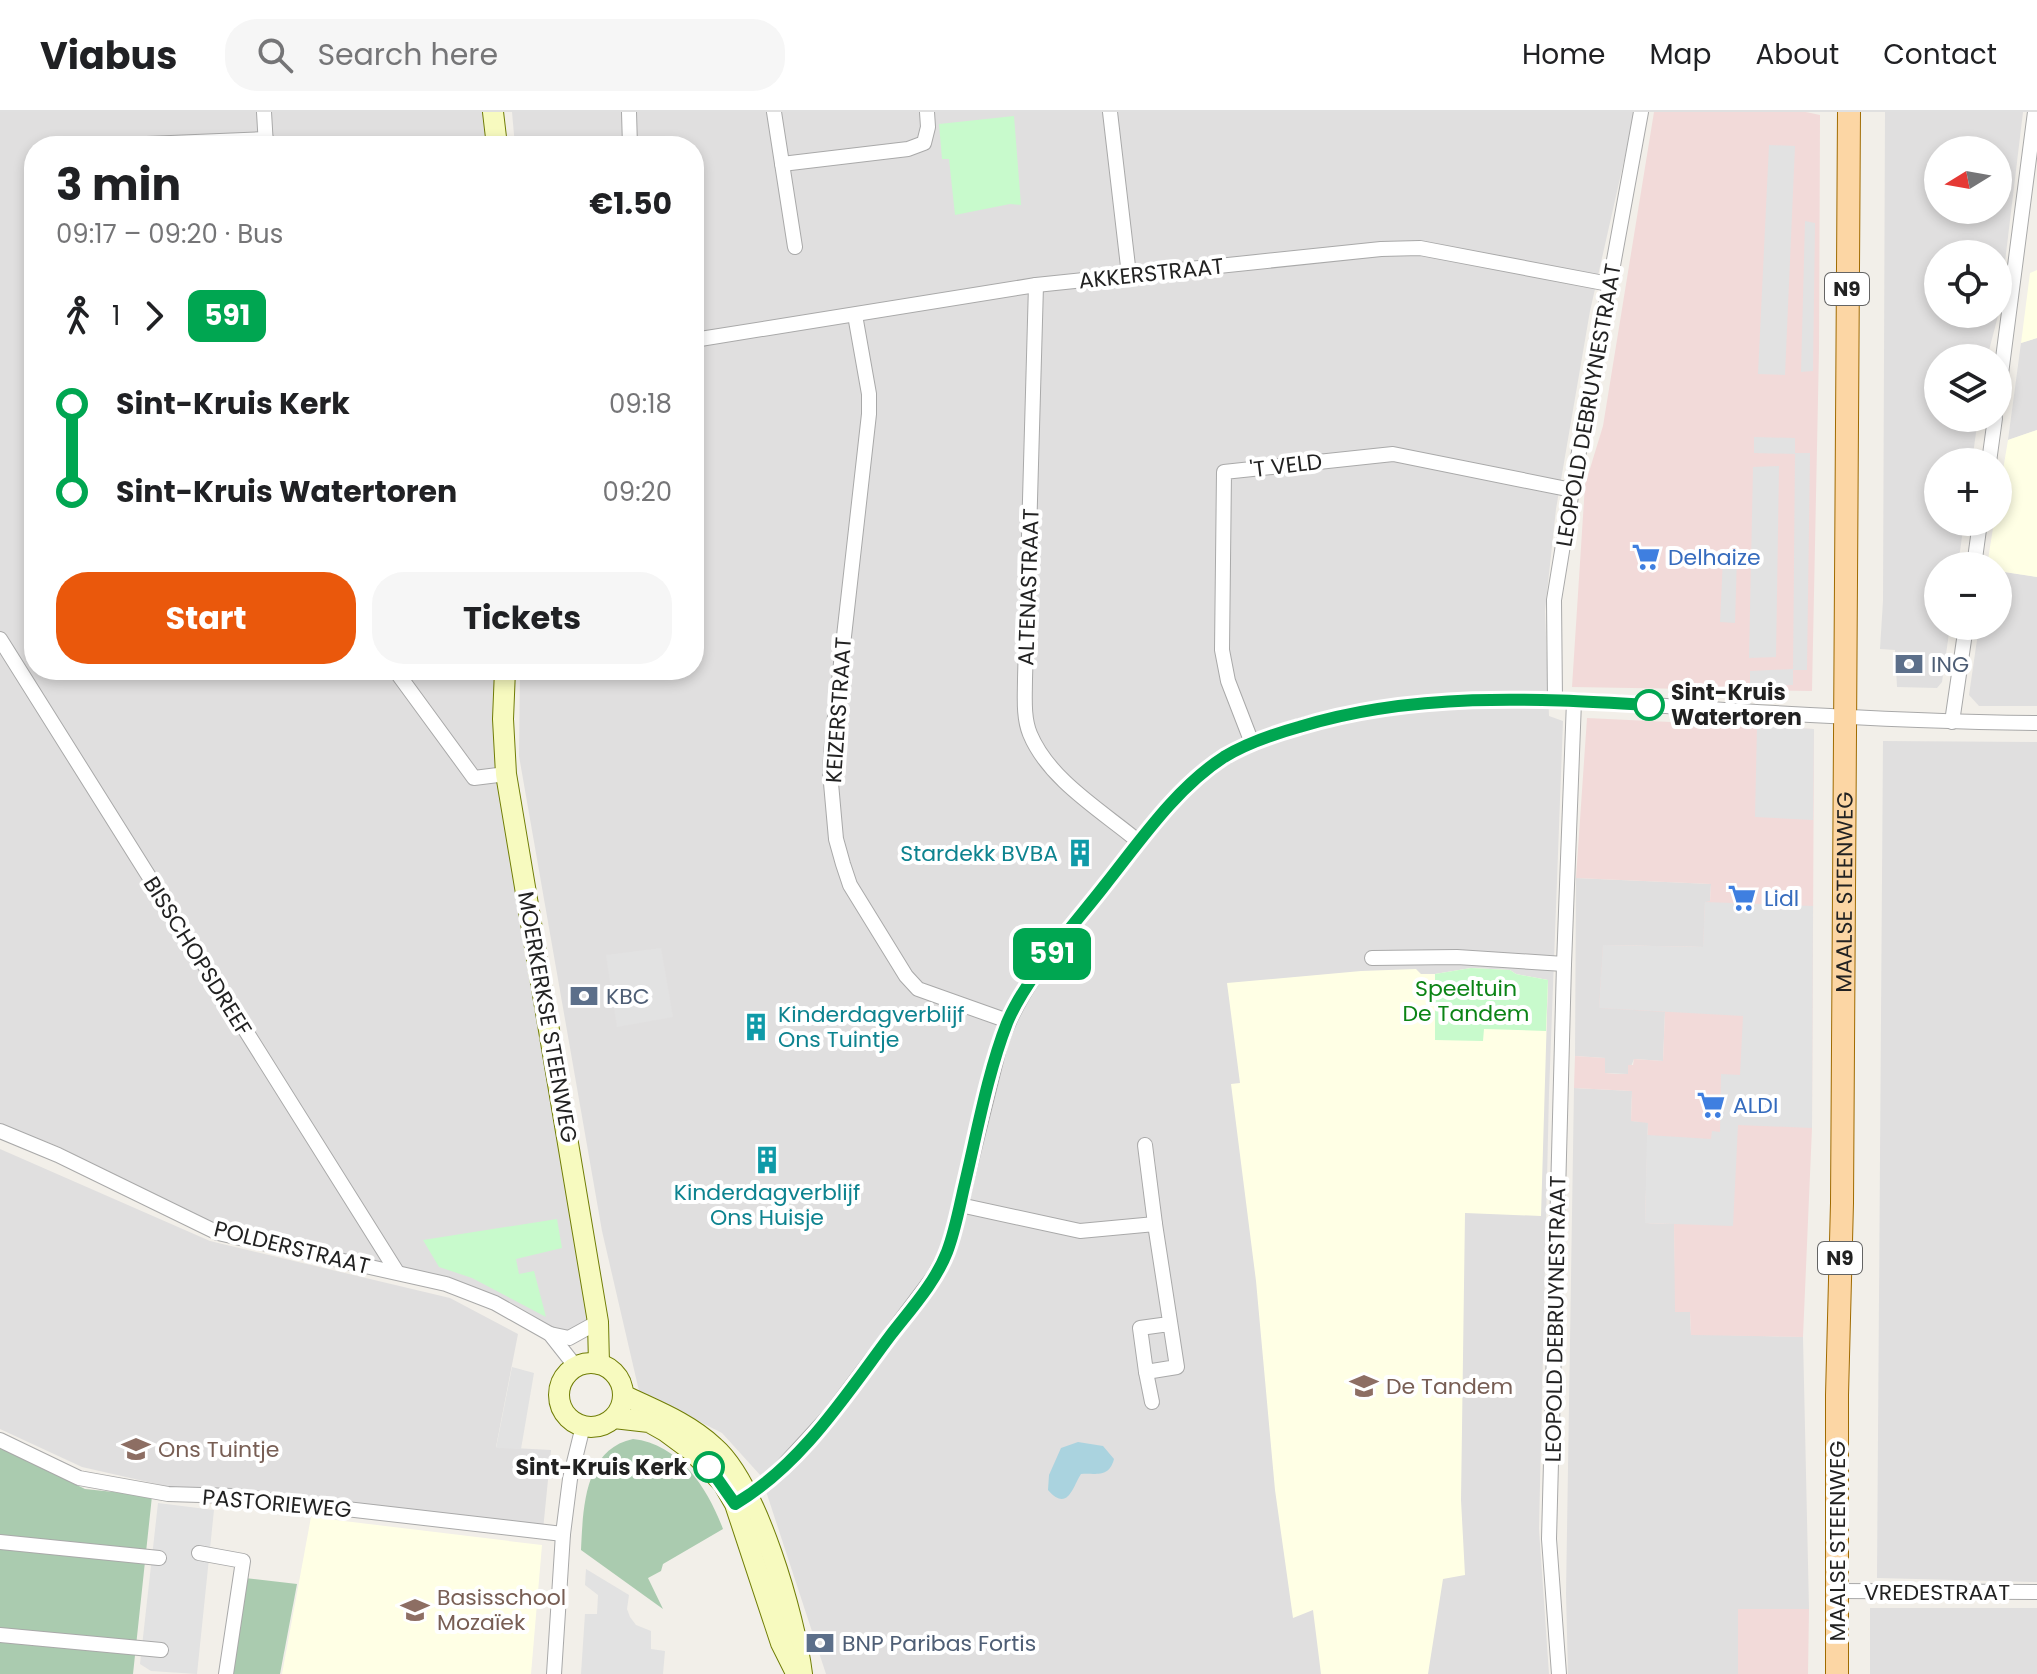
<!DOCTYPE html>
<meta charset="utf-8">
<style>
body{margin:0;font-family:Poppins,sans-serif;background:#f6f6f6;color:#202124;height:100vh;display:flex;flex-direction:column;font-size:30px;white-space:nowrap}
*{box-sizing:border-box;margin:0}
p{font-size:26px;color:#757577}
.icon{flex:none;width:44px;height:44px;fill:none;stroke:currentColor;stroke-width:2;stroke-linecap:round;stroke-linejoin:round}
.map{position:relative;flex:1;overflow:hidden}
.panel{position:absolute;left:24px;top:24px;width:680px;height:544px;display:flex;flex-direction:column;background:#fff;border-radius:32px;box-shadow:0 4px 12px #0003}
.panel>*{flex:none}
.badge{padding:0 16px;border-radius:12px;font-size:28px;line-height:52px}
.needle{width:52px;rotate:259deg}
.fabs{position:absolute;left:1924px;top:24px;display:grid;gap:16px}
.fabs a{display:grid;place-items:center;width:88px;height:88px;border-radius:50%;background:#fff;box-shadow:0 4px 12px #0003;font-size:40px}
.map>.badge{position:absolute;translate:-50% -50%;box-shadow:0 0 0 4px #fff}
.legs{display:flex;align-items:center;gap:12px;height:88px;padding:0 32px;font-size:26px}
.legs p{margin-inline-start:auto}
.head{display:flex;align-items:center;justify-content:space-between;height:136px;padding:0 32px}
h1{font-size:44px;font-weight:700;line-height:60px}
.cta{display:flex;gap:16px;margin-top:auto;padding:16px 32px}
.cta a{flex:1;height:92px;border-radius:32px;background:#ea580c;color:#fff;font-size:32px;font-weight:700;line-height:92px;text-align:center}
.cta a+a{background:#f6f6f6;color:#202124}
ul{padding:0 32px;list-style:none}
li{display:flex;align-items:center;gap:28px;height:88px;font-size:30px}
li i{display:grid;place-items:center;width:12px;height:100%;margin:0 10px;background:currentColor}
li i::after{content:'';width:20px;height:20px;margin:-10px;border:6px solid;border-radius:50%;background:#fff}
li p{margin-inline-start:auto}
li:first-child i{background:linear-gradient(#0000 50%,currentColor 0)}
li:last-child i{background:linear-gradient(currentColor 50%,#0000 0)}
header{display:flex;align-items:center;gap:48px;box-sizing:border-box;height:112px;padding:0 40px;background:#fff;border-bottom:2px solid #e0e0e0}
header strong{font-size:38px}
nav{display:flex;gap:44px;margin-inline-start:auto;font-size:28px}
.search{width:560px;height:72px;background:#f6f6f6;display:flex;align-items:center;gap:20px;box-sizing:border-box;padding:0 28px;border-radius:32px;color:#757577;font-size:30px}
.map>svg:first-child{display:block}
.residential{fill:#e0dfdf;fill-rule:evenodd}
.commercial{fill:#f2dad9}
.education{fill:#ffffe5}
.cemetery{fill:#aacbaf}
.park{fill:#c8facc}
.parking{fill:#e2e2e2}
.water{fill:#aad3df}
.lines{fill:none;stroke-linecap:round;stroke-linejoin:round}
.street-casing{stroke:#a9a9a9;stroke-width:16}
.secondary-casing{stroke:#707d05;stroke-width:22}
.primary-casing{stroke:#a06b00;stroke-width:24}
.street{stroke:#fff;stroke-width:14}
.secondary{stroke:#f7fabf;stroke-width:20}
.primary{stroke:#fcd6a4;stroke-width:22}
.line-1-casing{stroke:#fff;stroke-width:18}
.line-1{stroke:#00a651;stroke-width:12}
.stop-1-dot{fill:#fff;stroke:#00a651;stroke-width:4}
.labels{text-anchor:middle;stroke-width:8;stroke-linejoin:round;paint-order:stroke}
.shield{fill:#fff;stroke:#646464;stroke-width:2}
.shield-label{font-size:20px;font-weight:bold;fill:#222}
.street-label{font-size:22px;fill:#222;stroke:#fff}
.shop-label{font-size:22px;fill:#366cbe;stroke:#fff;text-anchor:start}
.service-label{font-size:22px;fill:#4e5e75;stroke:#fff;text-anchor:start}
.stop-label{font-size:22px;font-weight:bold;fill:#222;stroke:#fff;text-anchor:start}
.culture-label{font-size:22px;fill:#0d838f;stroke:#fff;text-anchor:end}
.park-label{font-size:22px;fill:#0c8416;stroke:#fff}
.education-label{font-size:22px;fill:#785e54;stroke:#fff;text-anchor:start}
</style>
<header>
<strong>Viabus</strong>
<div class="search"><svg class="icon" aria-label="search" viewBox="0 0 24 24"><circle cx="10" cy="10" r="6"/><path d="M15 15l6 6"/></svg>Search here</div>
<nav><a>Home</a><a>Map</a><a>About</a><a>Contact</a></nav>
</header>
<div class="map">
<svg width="2037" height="1562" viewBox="0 0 2037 1562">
<rect width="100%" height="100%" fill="#f2efe9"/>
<!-- residential -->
<g class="residential">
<polygon points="0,0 493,0 497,34 34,34 34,558 508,558 503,634 598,1210 567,1233 495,1191 213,1113 60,1035 0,1012"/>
<polygon points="512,0 1635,0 1590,199 1556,397 1545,499 1549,604 1563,609 1549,981 1539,1417 1549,1562 826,1562 761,1364 722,1321 639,1279 602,1119 519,644 520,558 694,558 694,34 515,34"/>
<path d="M1885,0H2023L1999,200L1987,246H1938V306H1978L1972,350H1938V410H1964L1958,454H1938V514H1950L1942,570L1937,576L1897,575L1895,538L1880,537L1883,489ZM1998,38V98H1938V38ZM1998,142V202H1938V142Z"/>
<polygon points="2037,226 2037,318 2008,328 2021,231"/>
<polygon points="1998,459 2037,465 2037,594 1979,594 1969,583 1979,514 1998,514"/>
<polygon points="1883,629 2037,630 2037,1470 1877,1466"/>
<polygon points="1576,766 1711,772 1710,790 1705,790 1704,835 1603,833 1665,900 1663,949 1634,947 1628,962 1604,961 1605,946 1575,944"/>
<polygon points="1574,976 1632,979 1631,1009 1648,1010 1645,1111 1674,1112 1676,1200 1690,1200 1691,1222 1803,1225 1809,1497 1739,1497 1738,1562 1568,1562 1566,1482"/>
<polygon points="0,1037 210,1129 450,1186 518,1222 496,1335 551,1338 543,1418 205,1383 82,1355 0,1317"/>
<rect x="1870" y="1496" width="167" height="66"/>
</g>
<!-- commercial -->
<g class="commercial">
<polygon points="1654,0 1806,0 1820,3 1819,238 1812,579 1572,575 1585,373 1603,314"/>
<polygon points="1587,606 1814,617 1812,1016 1803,1225 1691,1223 1690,1200 1675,1200 1674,1112 1645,1111 1648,1011 1631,1009 1632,979 1574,976 1575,944 1605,946 1605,961 1616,962 1628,962 1628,953 1633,953 1634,947 1663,949 1665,900 1599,896 1603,833 1703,835 1705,790 1710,789 1711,772 1576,766"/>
<polygon points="1738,1497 1809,1497 1808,1562 1738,1562"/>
</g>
<!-- education -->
<g class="education">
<polygon points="2037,158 2037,226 2021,231 2030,161"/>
<polygon points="2037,318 2037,465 1998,459 1998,454 1987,454 1994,410 1998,410 1998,388 2008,328"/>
<polygon points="1471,856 1510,858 1516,862 1548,868 1541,1104 1465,1101 1461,1388 1465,1463 1443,1467 1428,1562 1321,1562 1313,1498 1293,1506 1275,1378 1256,1169 1231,972 1240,971 1227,871 1361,859 1416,857 1421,862 1435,862"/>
<polygon points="311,1405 542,1433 531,1562 282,1562"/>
</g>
<!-- cemetery -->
<g class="cemetery">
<path d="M633,1327C680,1332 708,1377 723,1417L663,1452L661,1459L648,1466L663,1497L581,1438C583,1398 584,1337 633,1327Z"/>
<polygon points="0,1335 85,1377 152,1384 133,1562 0,1562"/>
<polygon points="236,1465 297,1472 280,1562 222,1562"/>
</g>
<!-- park -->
<g class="park">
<polygon points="1014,4 1021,93 1010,92 955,103 949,47 942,47 939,12"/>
<polygon points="1471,856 1510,858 1516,862 1548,868 1546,919 1484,917 1483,929 1435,928 1435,862"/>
<polygon points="557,1107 562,1136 516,1147 519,1162 534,1159 546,1205 472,1166 439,1155 423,1128"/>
</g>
<!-- parking -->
<g class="parking">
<polygon points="1769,33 1795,34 1785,263 1758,262"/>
<polygon points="1805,109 1815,111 1813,259 1801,260"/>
<polygon points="1754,325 1795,326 1795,341 1810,341 1807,558 1793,558 1793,573 1750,574 1750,559 1793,557 1795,342 1754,341"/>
<polygon points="1779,354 1776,545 1749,546 1753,355"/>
<polygon points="1737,444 1735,511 1720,510 1723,446"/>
<polygon points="1757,614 1814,617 1813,708 1755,705"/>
<polygon points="1705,790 1813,794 1812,1016 1738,1013 1733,1114 1645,1111 1647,1023 1711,1027 1712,1019 1720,1020 1721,962 1740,963 1743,904 1599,896 1603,833 1703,835"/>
<polygon points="661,836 673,905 617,915 606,843"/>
<polygon points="512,1255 534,1261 521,1337 496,1336"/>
<polygon points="158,1391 214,1398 197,1562 151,1559 140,1552"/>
<polygon points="586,1457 629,1483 627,1497 630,1505 636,1513 651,1519 651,1537 665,1539 663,1562 581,1562 585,1502 597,1502 598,1483 585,1473"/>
</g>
<!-- water -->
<path class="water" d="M1078,1330L1103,1334L1114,1347C1109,1366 1097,1361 1081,1362C1073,1374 1068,1401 1048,1378L1049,1363L1061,1336Z"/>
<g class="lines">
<defs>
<g id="street">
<polyline points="264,0 266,34"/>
<polyline points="629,0 630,34"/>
<polyline points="774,0 795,135"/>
<polyline points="1110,0 1129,163"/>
<polyline points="98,34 266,27"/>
<polyline points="782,52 908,37 924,31 928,15 927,0"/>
<path d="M1036,173L1025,567C1025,584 1023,605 1030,622C1049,668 1102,699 1139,730"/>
<polyline points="855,203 869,282 869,302 832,631 830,660 836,727 843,752 850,773 906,864 918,877 1008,909"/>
<polyline points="694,228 1036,173 1381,137 1420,136 1609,172"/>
<polyline points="1998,285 2035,0"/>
<polyline points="1989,350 1995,306"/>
<polyline points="1974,454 1980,410"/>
<polyline points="0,527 397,1160"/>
<polyline points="395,558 474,666 506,662"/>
<polyline points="1555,589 1554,488 1572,378 1641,0"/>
<polyline points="1952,610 1966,514"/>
<polyline points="1252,631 1228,569 1222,538 1224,360 1393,342 1572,378"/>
<polyline points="1372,846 1457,845 1564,852"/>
<polyline points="0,1019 58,1043 218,1121 446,1172 495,1191 550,1222 576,1255"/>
<polyline points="1145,1033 1155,1112"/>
<polyline points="960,1093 1080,1119 1155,1112 1177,1255 1146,1260 1140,1216 1169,1212"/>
<polyline points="550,1222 569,1226 598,1210"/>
<polyline points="1146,1260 1152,1290"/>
<polyline points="0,1328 79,1366 168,1382 233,1384 563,1422"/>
<path d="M742,1388L773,1365L829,1304L934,1164L946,1142L953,1122L1000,932C1020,873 1064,825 1102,777C1138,731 1175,676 1225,645C1249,630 1277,621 1304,613C1445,572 1596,590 1741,599C1840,605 1938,610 2037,611"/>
<polyline points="0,1430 159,1446"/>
<polyline points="199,1441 243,1449 226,1562"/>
<polyline points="1838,1479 2037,1480"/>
<polyline points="0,1523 161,1538"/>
<polyline points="554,1562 563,1422 570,1367 583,1314"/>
<polyline points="1559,1562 1549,1427 1564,852 1574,589"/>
</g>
<g id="secondary">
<polyline points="493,0 497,34"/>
<polyline points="505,558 503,607 506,662 598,1210 599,1252"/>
<circle cx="591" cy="1283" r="32"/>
<path d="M623,1283C656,1299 687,1310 714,1335C757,1372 795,1505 802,1562"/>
<polyline points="614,1306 649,1310 665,1319 692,1339 723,1371 735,1392 781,1531 796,1561"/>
</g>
<g id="primary">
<path id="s1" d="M1837,1562V1283L1842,1091L1849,0"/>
</g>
</defs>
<!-- street casing -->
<use href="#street" class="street-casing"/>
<!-- secondary casing -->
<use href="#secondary" class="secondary-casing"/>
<!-- primary casing -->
<use href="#primary" class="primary-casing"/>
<!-- street -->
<use href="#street" class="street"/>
<!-- secondary -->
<use href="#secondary" class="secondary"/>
<!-- primary -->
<use href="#primary" class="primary"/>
</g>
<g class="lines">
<defs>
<path id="line-1" d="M709,1355L735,1392C801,1353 845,1284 890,1224C910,1198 935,1171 947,1140C955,1119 959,1097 964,1075C977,1021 987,963 1007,911C1026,865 1074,813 1105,773C1140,729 1176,676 1224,645C1247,631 1274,622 1299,615C1413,580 1531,586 1649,593"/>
</defs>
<!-- line-1 casing -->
<use href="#line-1" class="line-1-casing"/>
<!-- line-1 -->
<use href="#line-1" class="line-1"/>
</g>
<!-- icons -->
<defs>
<symbol id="supermarket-bare" viewBox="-9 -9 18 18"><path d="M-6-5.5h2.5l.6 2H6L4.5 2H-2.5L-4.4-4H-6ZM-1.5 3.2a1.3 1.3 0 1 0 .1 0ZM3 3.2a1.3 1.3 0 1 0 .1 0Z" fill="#3f7fe0" stroke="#fff" stroke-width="2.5" paint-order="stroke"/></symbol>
<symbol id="bank-bare" viewBox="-9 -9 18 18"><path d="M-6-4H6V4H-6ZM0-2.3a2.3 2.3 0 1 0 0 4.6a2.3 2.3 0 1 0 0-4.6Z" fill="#5c6f8a" stroke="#fff" stroke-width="2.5" paint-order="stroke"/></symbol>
<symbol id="building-bare" viewBox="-9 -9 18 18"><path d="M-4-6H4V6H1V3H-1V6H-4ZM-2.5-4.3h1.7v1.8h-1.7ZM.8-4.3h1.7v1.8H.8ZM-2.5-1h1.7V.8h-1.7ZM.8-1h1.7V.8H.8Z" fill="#0f9aa8" stroke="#fff" stroke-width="2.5" paint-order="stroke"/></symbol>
<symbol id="school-bare" viewBox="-9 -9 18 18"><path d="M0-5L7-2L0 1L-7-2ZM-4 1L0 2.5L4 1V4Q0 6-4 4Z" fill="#8d6e63" stroke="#fff" stroke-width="2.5" paint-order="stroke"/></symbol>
</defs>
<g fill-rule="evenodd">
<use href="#supermarket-bare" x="1626" y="425" width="40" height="40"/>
<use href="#bank-bare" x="1889" y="532" width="40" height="40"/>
<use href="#building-bare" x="1060" y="721" width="40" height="40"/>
<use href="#supermarket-bare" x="1722" y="766" width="40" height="40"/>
<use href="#bank-bare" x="564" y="864" width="40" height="40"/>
<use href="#building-bare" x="736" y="895" width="40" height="40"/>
<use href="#supermarket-bare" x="1691" y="973" width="40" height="40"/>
<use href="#building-bare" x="747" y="1028" width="40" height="40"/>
<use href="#school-bare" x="1344" y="1254" width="40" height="40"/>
<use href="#school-bare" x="116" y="1317" width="40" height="40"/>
<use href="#school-bare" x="395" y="1478" width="40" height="40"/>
<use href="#bank-bare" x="800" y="1511" width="40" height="40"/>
</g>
<!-- markers -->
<g class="stop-1-dot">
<circle cx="1649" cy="593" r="14"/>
<circle cx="709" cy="1355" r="14"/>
</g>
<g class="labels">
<!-- shield labels -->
<g class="shield">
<rect x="1825" y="161" width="44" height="32" rx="6"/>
<rect x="1818" y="1130" width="44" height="32" rx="6"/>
</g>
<g class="shield-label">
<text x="1847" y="184">N9</text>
<text x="1840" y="1153">N9</text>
</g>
<!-- street labels -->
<g class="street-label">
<text transform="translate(1151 161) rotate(-6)" y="8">AKKERSTRAAT</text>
<text transform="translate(1588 293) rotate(-80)" y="8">LEOPOLD DEBRUYNESTRAAT</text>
<text transform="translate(1286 353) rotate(-7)" y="8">'T VELD</text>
<text transform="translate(1028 475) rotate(-88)" y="8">ALTENASTRAAT</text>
<text transform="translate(838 598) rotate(-86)" y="8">KEIZERSTRAAT</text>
<text dy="8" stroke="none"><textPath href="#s1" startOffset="782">MAALSE STEENWEG</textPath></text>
<text transform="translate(198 844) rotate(58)" y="8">BISSCHOPSDREEF</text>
<text transform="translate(548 905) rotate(80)" y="8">MOERKERKSE STEENWEG</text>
<text transform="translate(292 1135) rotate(14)" y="8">POLDERSTRAAT</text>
<text transform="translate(1555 1207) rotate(-89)" y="8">LEOPOLD DEBRUYNESTRAAT</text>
<text transform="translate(277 1391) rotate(5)" y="8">PASTORIEWEG</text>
<text transform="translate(1837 1429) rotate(-90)" y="8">MAALSE STEENWEG</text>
<text x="1937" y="1488">VREDESTRAAT</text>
</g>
<!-- shop labels -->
<g class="shop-label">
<text x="1668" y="453">Delhaize</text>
<text x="1764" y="794">Lidl</text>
<text x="1733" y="1001">ALDI</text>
</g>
<!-- service labels -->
<g class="service-label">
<text x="1931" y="560">ING</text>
<text x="606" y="892">KBC</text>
<text x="842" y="1539">BNP Paribas Fortis</text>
</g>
<!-- stop labels -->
<g class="stop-label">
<text x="1671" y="588">Sint-Kruis<tspan x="1671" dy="25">Watertoren</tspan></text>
<text x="687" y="1363" text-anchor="end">Sint-Kruis Kerk</text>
</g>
<!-- culture labels -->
<g class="culture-label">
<text x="1058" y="749">Stardekk BVBA</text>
<text x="778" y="910" text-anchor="start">Kinderdagverblijf<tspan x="778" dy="25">Ons Tuintje</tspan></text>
<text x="767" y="1088" text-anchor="middle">Kinderdagverblijf<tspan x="767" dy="25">Ons Huisje</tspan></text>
</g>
<!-- park labels -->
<g class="park-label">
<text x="1466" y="884">Speeltuin<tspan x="1466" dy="25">De Tandem</tspan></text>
</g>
<!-- education labels -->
<g class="education-label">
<text x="1386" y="1282">De Tandem</text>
<text x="158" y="1345">Ons Tuintje</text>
<text x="437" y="1493">Basisschool<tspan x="437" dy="25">Mozaïek</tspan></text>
</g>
</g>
</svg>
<div class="fabs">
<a><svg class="needle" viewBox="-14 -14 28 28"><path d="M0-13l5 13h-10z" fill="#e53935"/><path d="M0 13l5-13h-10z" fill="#757577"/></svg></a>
<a><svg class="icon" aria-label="locate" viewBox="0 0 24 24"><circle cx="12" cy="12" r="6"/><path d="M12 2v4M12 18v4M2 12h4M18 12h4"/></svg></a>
<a><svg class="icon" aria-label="layers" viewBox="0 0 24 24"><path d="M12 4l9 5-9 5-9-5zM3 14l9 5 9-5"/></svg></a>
<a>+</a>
<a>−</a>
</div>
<b class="badge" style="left:1052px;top:842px;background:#00a651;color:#fff">591</b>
<section class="panel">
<div class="head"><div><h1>3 min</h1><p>09:17 – 09:20 · Bus</p></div><b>€1.50</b></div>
<div class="legs"><svg class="icon" aria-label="walk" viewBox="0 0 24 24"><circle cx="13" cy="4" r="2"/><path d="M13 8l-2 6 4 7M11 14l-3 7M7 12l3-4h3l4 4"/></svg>1<svg class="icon" aria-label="forward" viewBox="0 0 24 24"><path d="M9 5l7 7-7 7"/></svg><b class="badge" style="background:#00a651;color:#fff">591</b></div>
<ul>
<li><i style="color:#00a651"></i><b>Sint-Kruis Kerk</b><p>09:18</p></li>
<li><i style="color:#00a651"></i><b>Sint-Kruis Watertoren</b><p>09:20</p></li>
</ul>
<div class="cta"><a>Start</a><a>Tickets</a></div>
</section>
</div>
